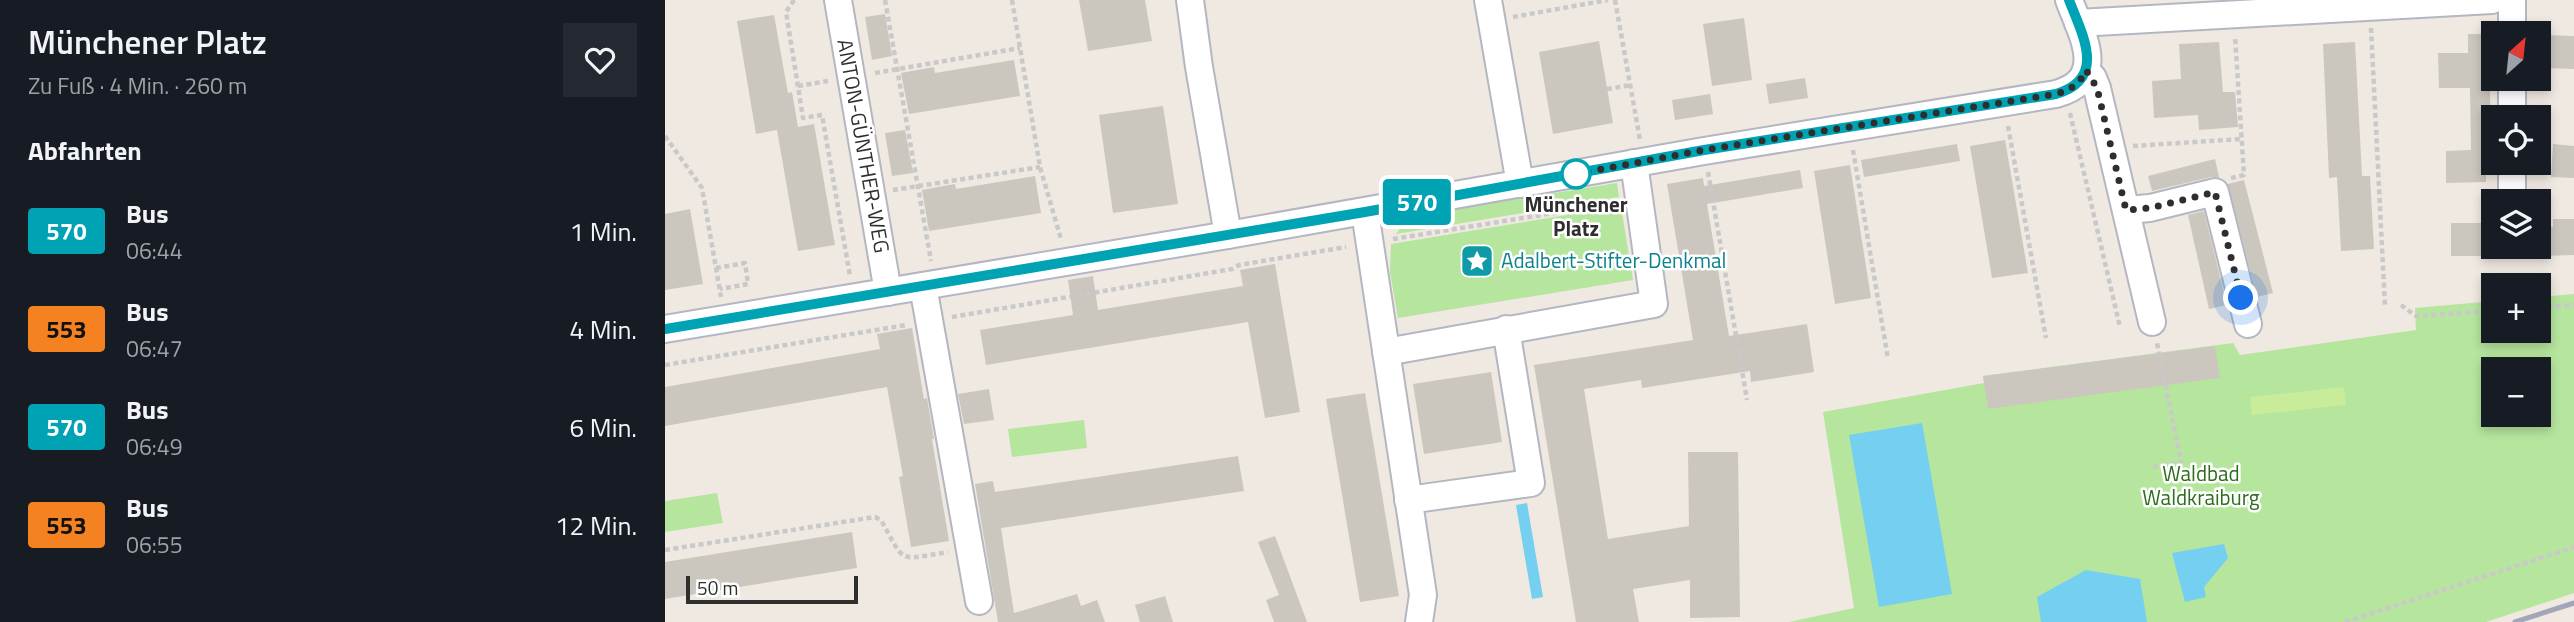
<!DOCTYPE html>
<html lang="de">
<meta charset="utf-8">
<style>
body{margin:0;font-family:"Titillium Web",sans-serif;background:#242831;color:#f1f3f6;height:100vh;display:flex;flex-direction:column;font-size:26px;white-space:nowrap}
*{box-sizing:border-box;margin:0}
p{font-size:23px;color:#9ea1a6}
.icon{flex:none;width:38px;height:38px;fill:none;stroke:currentColor;stroke-width:2;stroke-linecap:round;stroke-linejoin:round}
.map{position:relative;flex:1;overflow:hidden}
.side{display:flex;flex-direction:column;background:#171b24;width:665px}
.side>*{flex:none}
.badge{padding:0 14px;border-radius:5px;font-size:24px;line-height:46px}
.needle{width:46px;rotate:27deg}
.controls{position:absolute;left:1816px;top:21px;display:grid;gap:14px}
.controls a{display:grid;place-items:center;width:70px;height:70px;border-radius:0px;background:#171b24;box-shadow:0 4px 10px #0003;font-size:35px}
.scale{position:absolute;left:21px;bottom:18px;width:172px;box-sizing:border-box;padding-left:7px;border:4px solid #2e2e2e;border-top:0;font-size:19px;line-height:24px;white-space:nowrap;color:#2e2e2e;-webkit-text-stroke:5px #fff;paint-order:stroke}
.you{position:absolute;width:35px;height:35px;margin:-18px;border:5px solid #fff;border-radius:50%;background:#1a73e8;box-shadow:0 0 0 10px #1a73e833}
.map>.badge{position:absolute;translate:-50% -50%;box-shadow:0 0 0 4px #fff}
h2{padding:0 28px;font-size:26px;line-height:63px}
.round{display:grid;place-items:center;flex:none;width:74px;height:74px;border-radius:0px;background:#242831}
.overview{display:flex;align-items:center;justify-content:space-between;height:119px;padding:0 28px}
h1{font-size:33px;font-weight:600;line-height:52px}
ul{padding:0;list-style:none}
li{display:flex;align-items:center;gap:21px;height:98px;padding:0 28px}
li div{flex:1}
li b{display:block;font-size:26px}
li em{font-style:normal}
li .badge{min-width:77px;font-weight:700;text-align:center}
main{display:flex;flex:1;min-height:0}
.map>svg:first-child{display:block}
.green{fill:#b6e59e;fill-rule:evenodd}
.pitch{fill:#c9ec9a}
.water{fill:#75cff0}
.building{fill:#cbc7bf}
.lines{fill:none;stroke-linecap:round;stroke-linejoin:round}
.minor-casing{stroke:#b4b7c1;stroke-width:30}
.path{stroke:#c9c9c9;stroke-width:4.5;stroke-dasharray:5 3.5;stroke-linecap:butt}
.minor{stroke:#fff;stroke-width:26}
.rail{stroke:#a3a6b8;stroke-width:5}
.line-casing{stroke:#fff;stroke-width:16}
.line{stroke:#00a3b4;stroke-width:10}
.walk{stroke:#2e2e2e;stroke-width:7;stroke-dasharray:0 12.6}
.stop-dot{fill:#fff;stroke:#00a3b4;stroke-width:3.5}
.labels{text-anchor:middle;stroke-width:5;stroke-linejoin:round;paint-order:stroke}
.street-label{font-size:21px;fill:#2e2e2e;stroke:#fff}
.stop-label{font-size:21px;font-weight:bold;fill:#2e2e2e;stroke:#fff}
.culture-label{font-size:21px;fill:#0d838f;stroke:#fff;text-anchor:start}
.park-label{font-size:21px;fill:#2c6e1b;stroke:#fff}
</style>
<main>
<section class="side">
<div class="overview"><div><h1>Münchener Platz</h1><p>Zu Fuß · 4 Min. · 260 m</p></div><a class="round"><svg class="icon" aria-label="heart" viewBox="0 0 24 24"><path d="M12 20l-8-8c-3-5 5-10 8-4 3-6 11-1 8 4z"/></svg></a></div>
<h2>Abfahrten</h2>
<ul>
<li><span class="badge" style="background:#00a3b4;color:#fff">570</span><div><b>Bus</b><p>06:44</p></div><em>1 Min.</em></li>
<li><span class="badge" style="background:#f58220;color:#111">553</span><div><b>Bus</b><p>06:47</p></div><em>4 Min.</em></li>
<li><span class="badge" style="background:#00a3b4;color:#fff">570</span><div><b>Bus</b><p>06:49</p></div><em>6 Min.</em></li>
<li><span class="badge" style="background:#f58220;color:#111">553</span><div><b>Bus</b><p>06:55</p></div><em>12 Min.</em></li>
</ul>
</section>
<div class="map">
<svg width="1909" height="622" viewBox="0 0 1909 622">
<rect width="100%" height="100%" fill="#efe9e1"/>
<!-- green -->
<g class="green">
<polygon points="952,183 954,197 731,234 737,226 755,215"/>
<polygon points="956,206 968,280 733,318 725,272 726,244"/>
<path d="M1909,294V593L1821,622H1124L1189,608L1158,412L1319,383L1318,376L1568,343L1575,355L1751,330L1750,308L1829,301V331H1874V297ZM1829,369H1874V415H1829Z"/>
<polygon points="419,420 422,448 347,457 343,429"/>
<polygon points="52,493 58,523 0,532 0,501"/>
</g>
<!-- pitch -->
<polygon class="pitch" points="1679,387 1681,405 1587,415 1585,397"/>
<!-- water -->
<g class="water">
<polygon points="1257,423 1287,594 1214,607 1184,435"/>
<polygon points="862,503 878,597 867,599 851,505"/>
<polygon points="1559,544 1563,558 1539,587 1541,597 1520,602 1507,553"/>
<polygon points="1421,570 1475,579 1482,622 1376,622 1372,597"/>
</g>
<!-- building -->
<g class="building">
<polygon points="414,0 480,0 487,41 423,51"/>
<polygon points="220,14 227,56 207,60 200,17"/>
<polygon points="109,15 123,93 127,92 133,127 149,124 170,245 133,251 112,130 91,134 72,21"/>
<polygon points="1079,18 1087,80 1047,86 1038,24"/>
<polygon points="1803,34 1824,34 1826,149 1821,150 1821,182 1781,183 1781,151 1806,150 1805,88 1774,88 1773,53 1803,53"/>
<polygon points="1881,35 1909,36 1909,69 1879,68"/>
<polygon points="934,41 948,123 888,134 874,52"/>
<polygon points="1554,42 1558,92 1570,92 1573,127 1534,130 1533,115 1489,118 1487,81 1516,79 1514,44"/>
<polygon points="1690,42 1697,176 1705,176 1709,249 1676,251 1672,177 1664,178 1658,44"/>
<polygon points="349,60 355,96 244,114 236,73 269,67 270,73"/>
<polygon points="1140,78 1143,98 1104,104 1101,84"/>
<polygon points="1045,94 1048,114 1010,120 1007,100"/>
<polygon points="498,106 513,204 448,213 434,115"/>
<polygon points="240,130 248,173 227,176 220,133"/>
<polygon points="1340,140 1363,273 1327,278 1305,146"/>
<polygon points="1292,144 1295,161 1199,177 1196,160"/>
<polygon points="1888,144 1909,146 1909,178 1886,177"/>
<polygon points="1550,159 1554,177 1546,177 1487,191 1483,176"/>
<polygon points="1185,165 1206,298 1170,304 1149,171"/>
<polygon points="1135,170 1138,188 1042,204 1064,336 1142,324 1149,372 1086,382 1085,371 977,388 976,380 919,389 943,539 1024,526 1023,452 1073,452 1075,617 1025,618 1025,580 968,589 974,622 911,622 869,365 1028,340 1002,184 1038,178 1039,186"/>
<polygon points="370,176 376,213 264,231 257,190 290,184 291,189"/>
<polygon points="1579,180 1608,293 1592,297 1563,184"/>
<polygon points="25,209 38,284 0,290 0,214"/>
<polygon points="1539,211 1562,305 1544,309 1523,215"/>
<polygon points="1888,219 1909,219 1909,255 1874,256 1874,227 1888,227"/>
<polygon points="1786,223 1827,223 1827,227 1829,227 1829,256 1786,256"/>
<polygon points="610,264 635,412 600,418 583,322 321,365 315,330 408,315 403,280 428,276 433,310 578,286 575,270"/>
<polygon points="247,328 259,399 262,398 269,439 267,439 284,541 246,547 234,477 238,476 222,387 0,426 0,387 215,349 212,334"/>
<polygon points="1550,346 1555,378 1323,409 1318,376"/>
<polygon points="826,372 837,442 759,454 748,384"/>
<polygon points="324,389 329,420 299,424 293,394"/>
<polygon points="700,393 734,596 695,602 661,399"/>
<polygon points="573,456 579,491 336,528 349,613 412,594 416,606 432,600 440,622 333,622 310,484 328,481 330,492"/>
<polygon points="187,532 192,568 0,599 0,562"/>
<polygon points="610,536 642,622 609,622 601,600 614,595 593,542"/>
<polygon points="500,596 508,622 475,622 470,605"/>
</g>
<g class="lines">
<defs>
<g id="minor">
<polyline points="173,0 223,292"/>
<polyline points="525,0 534,67 563,235"/>
<polyline points="823,0 855,184"/>
<polyline points="1847,0 1847,33"/>
<polyline points="1413,23 1827,0"/>
<polyline points="1421,70 1428,78 1432,88 1487,322"/>
<polyline points="1847,79 1847,117"/>
<polyline points="1847,163 1847,201"/>
<polyline points="1461,210 1485,208 1550,192 1583,324"/>
<polyline points="700,212 758,595 754,622"/>
<polyline points="258,286 314,601"/>
<path d="M0,329L563,235L1039,151L1391,94C1444,79 1417,35 1404,0"/>
<polyline points="721,352 989,304 969,163"/>
<polyline points="743,500 866,483 841,329"/>
</g>
</defs>
<!-- minor casing -->
<use href="#minor" class="minor-casing"/>
<!-- path -->
<g class="path">
<polyline points="129,0 121,12 138,118 157,115 185,276"/>
<polyline points="220,0 266,261"/>
<polyline points="347,0 375,167 396,239"/>
<polyline points="950,0 975,140"/>
<polyline points="848,17 943,0"/>
<polyline points="1706,28 1720,307"/>
<polyline points="210,73 355,48"/>
<polyline points="133,86 163,81"/>
<polyline points="942,89 966,85"/>
<polyline points="1405,113 1455,327"/>
<polyline points="1343,126 1381,338"/>
<polyline points="0,136 37,188 56,297"/>
<polyline points="1468,146 1576,139"/>
<polyline points="1188,150 1223,359"/>
<polyline points="1043,172 1082,400"/>
<polyline points="1566,178 1579,175 1570,36"/>
<polyline points="228,190 375,167"/>
<polyline points="728,239 951,203"/>
<polyline points="51,268 80,263 83,284 55,289"/>
<polyline points="1736,305 1751,316 1829,311"/>
<polyline points="1874,307 1909,305"/>
<polyline points="287,317 567,269 574,265 681,247"/>
<polyline points="0,365 241,325"/>
<polyline points="1488,467 1516,462 1492,343"/>
<path d="M0,550L210,517L216,520C241,565 232,560 283,552"/>
<polyline points="1680,622 1909,547"/>
</g>
<!-- minor -->
<use href="#minor" class="minor"/>
<!-- rail -->
<polyline class="rail" points="1850,622 1909,603"/>
</g>
<g class="lines">
<defs>
<path id="line" d="M0,329L700,212L1039,150L1391,94C1443,79 1417,34 1404,0"/>
</defs>
<!-- line casing -->
<use href="#line" class="line-casing"/>
<!-- line -->
<use href="#line" class="line"/>
<!-- walk -->
<path class="walk" d="M911,174L1039,150L1391,94C1405,90 1415,84 1421,70L1432,88L1461,210L1485,208L1550,192L1576,298"/>
</g>
<!-- icons -->
<defs>
<symbol id="sight-square" viewBox="-11 -11 22 22"><rect x="-9" y="-9" width="18" height="18" rx="4" fill="#0f9aa8" stroke="#fff"/><path d="M0-6L1.8-2.2L6-1.7L2.9 1.2L3.7 5.4L0 3.3L-3.7 5.4L-2.9 1.2L-6-1.7L-1.8-2.2Z" fill="#fff"/></symbol>
</defs>
<g fill-rule="evenodd">
<use href="#sight-square" x="793" y="242" width="38" height="38"/>
</g>
<!-- markers -->
<circle class="stop-dot" cx="911" cy="174" r="14"/>
<g class="labels">
<!-- street labels -->
<g class="street-label">
<text transform="translate(198 146) rotate(80)" y="7">ANTON-GÜNTHER-WEG</text>
</g>
<!-- stop labels -->
<g class="stop-label">
<text x="911" y="212">Münchener<tspan x="911" dy="24">Platz</tspan></text>
</g>
<!-- culture labels -->
<g class="culture-label">
<text x="836" y="268">Adalbert-Stifter-Denkmal</text>
</g>
<!-- park labels -->
<g class="park-label">
<text x="1536" y="481">Waldbad<tspan x="1536" dy="24">Waldkraiburg</tspan></text>
</g>
</g>
</svg>
<div class="controls">
<a><svg class="needle" viewBox="-14 -14 28 28"><path d="M0-13l5 13h-10z" fill="#e53935"/><path d="M0 13l5-13h-10z" fill="#9ea1a6"/></svg></a>
<a><svg class="icon" aria-label="locate" viewBox="0 0 24 24"><circle cx="12" cy="12" r="6"/><path d="M12 2v4M12 18v4M2 12h4M18 12h4"/></svg></a>
<a><svg class="icon" aria-label="layers" viewBox="0 0 24 24"><path d="M12 4l9 5-9 5-9-5zM3 14l9 5 9-5"/></svg></a>
<a>+</a>
<a>−</a>
</div>
<div class="scale">50 m</div>
<div class="you" style="left:1576px;top:298px"></div>
<b class="badge" style="left:752px;top:202px;background:#00a3b4;color:#fff">570</b>
</div>
</main>
